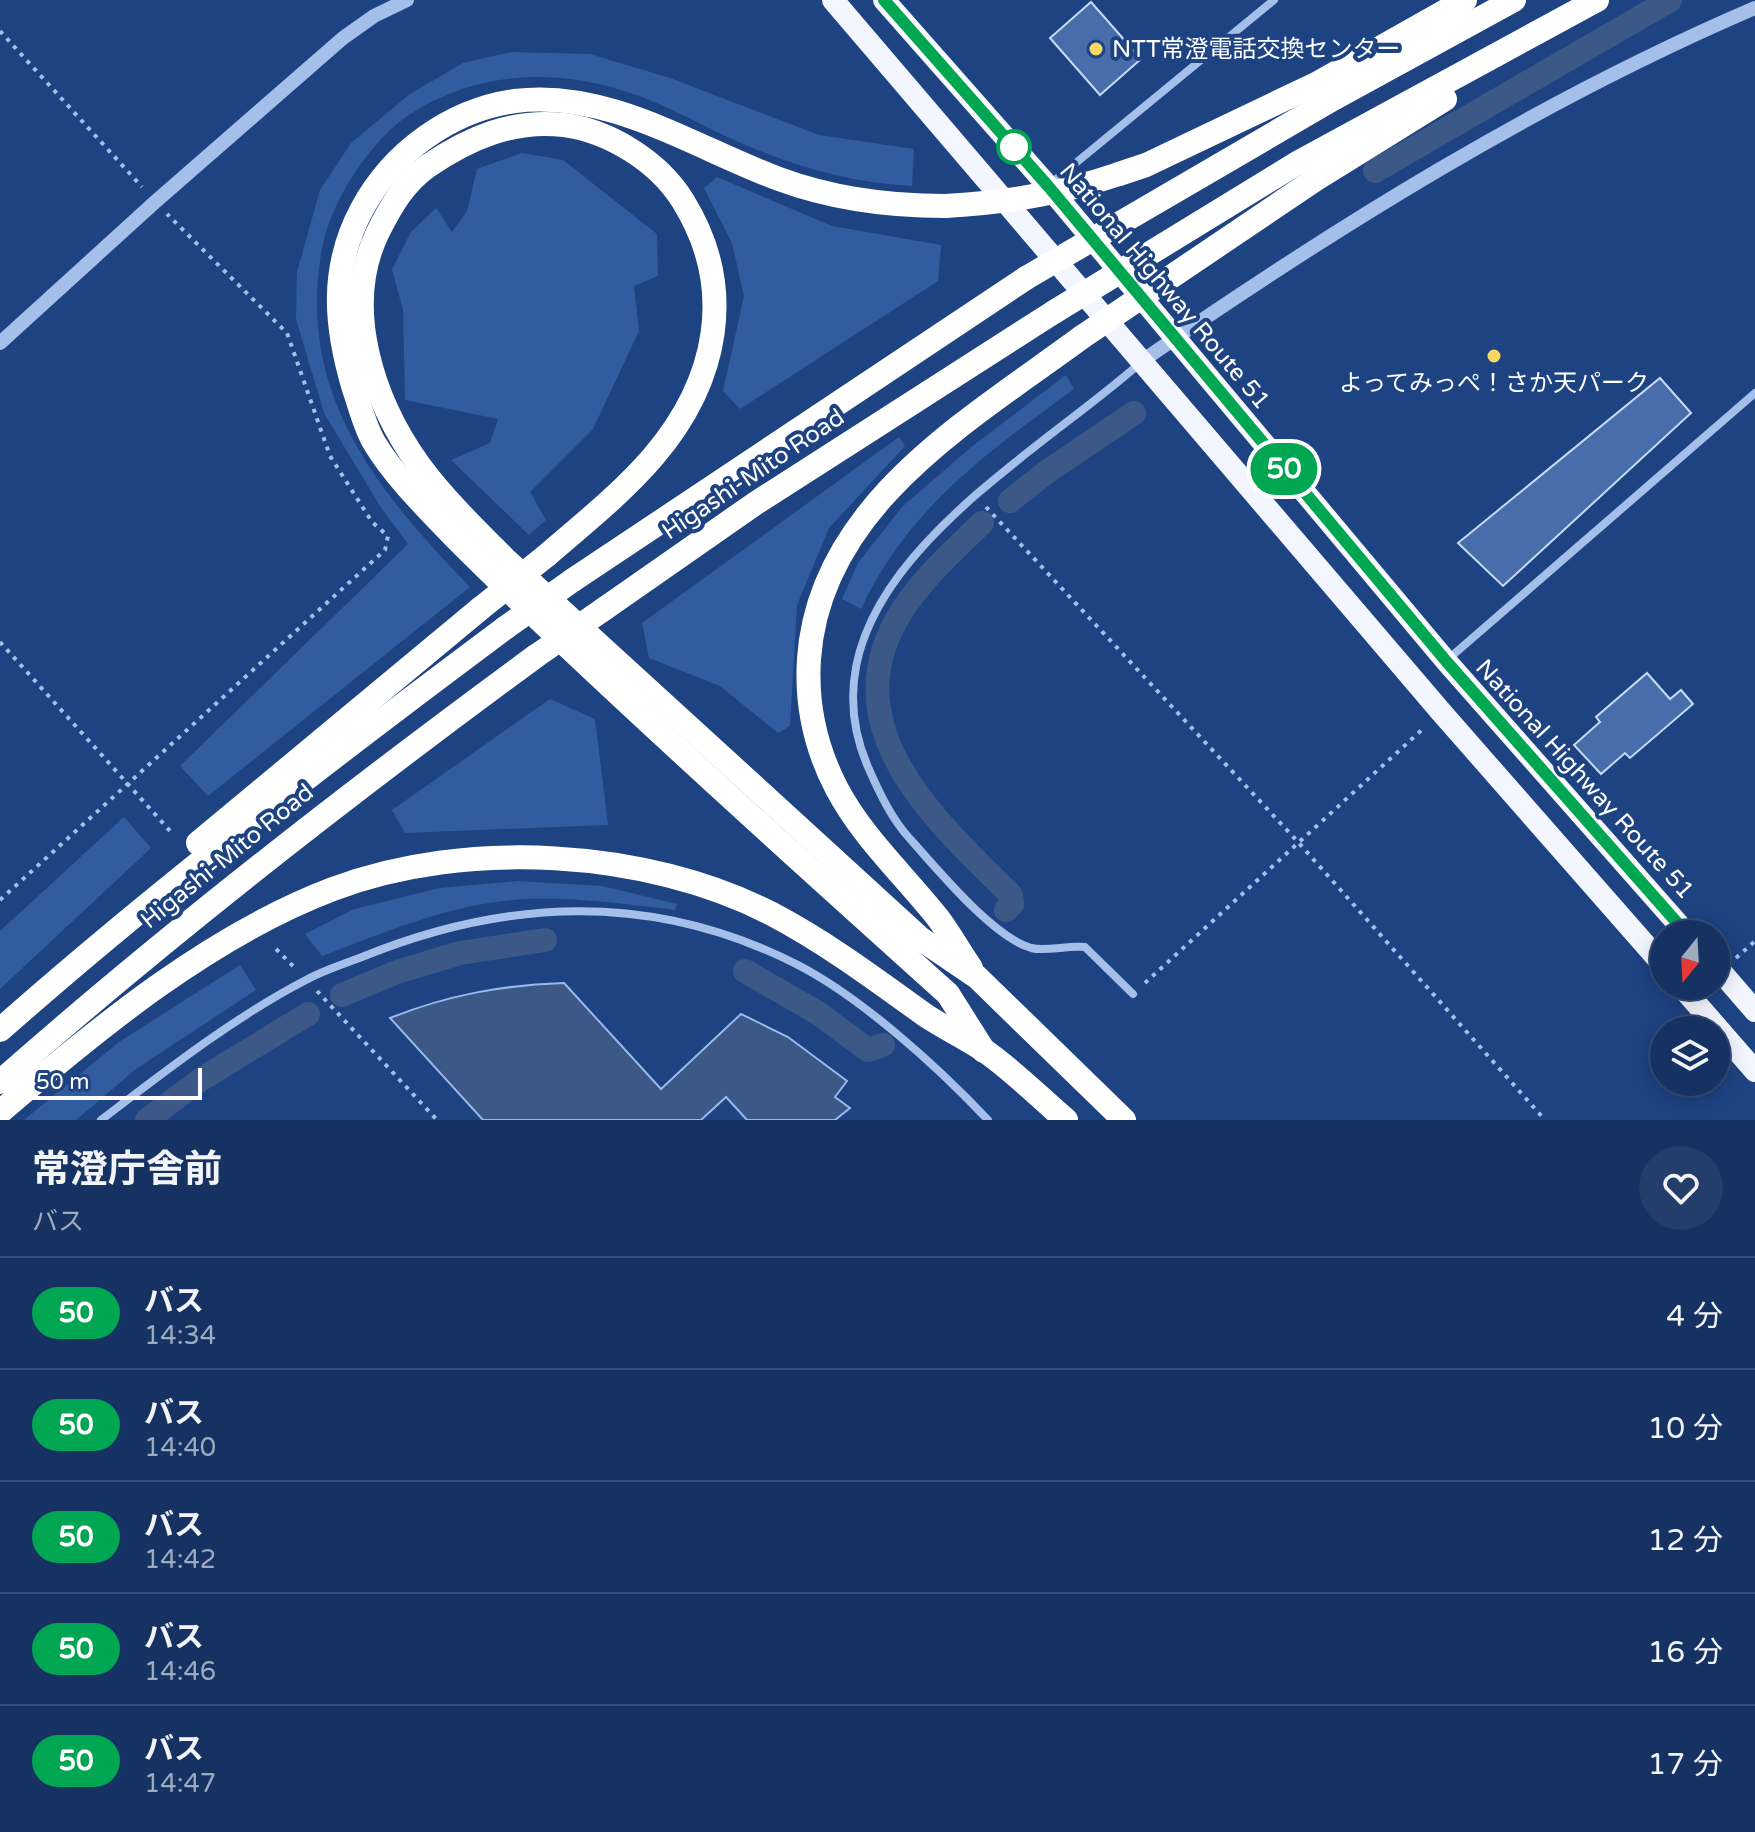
<!DOCTYPE html>
<html lang="ja">
<meta charset="utf-8">
<style>
body{margin:0;font-family:"Varela Round","Noto Sans JP",sans-serif;background:#233e6b;color:#f1f3f6;height:100vh;display:flex;flex-direction:column;font-size:30px;white-space:nowrap}
*{box-sizing:border-box;margin:0}
p{font-size:26px;color:#9eaabe}
.icon{flex:none;width:44px;height:44px;fill:none;stroke:currentColor;stroke-width:2;stroke-linecap:round;stroke-linejoin:round}
.map{position:relative;height:1120px;overflow:hidden}
.details{display:flex;flex-direction:column;background:#163262;flex:1}
.details>*{flex:none}
.badge{padding:0 16px;border-radius:26px;font-size:28px;line-height:52px}
.needle{width:52px;rotate:198deg}
.tools{position:absolute;left:1650px;top:920px;display:grid;gap:16px}
.tools a{display:grid;place-items:center;width:80px;height:80px;border-radius:50%;background:#163262;box-shadow:0 4px 20px #0003,0 0 0 2px #354d77;font-size:40px}
.scale{position:absolute;left:24px;bottom:20px;width:178px;box-sizing:border-box;padding-left:8px;border:4px solid #fff;border-top:0;font-size:22px;line-height:28px;white-space:nowrap;color:#fff;-webkit-text-stroke:6px #1e4382;paint-order:stroke}
.map>.badge{position:absolute;translate:-50% -50%;box-shadow:0 0 0 4px #fff}
.round{display:grid;place-items:center;flex:none;width:84px;height:84px;border-radius:42px;background:#233e6b}
.summary{display:flex;align-items:center;justify-content:space-between;height:136px;padding:0 32px}
h1{font-size:38px;font-weight:700;line-height:60px}
ul{padding:0;list-style:none}
li{display:flex;align-items:center;gap:24px;height:112px;padding:0 32px;border-top:2px solid #354d77}
li div{flex:1}
li b{display:block;font-size:30px}
li em{font-style:normal}
li .badge{min-width:88px;font-weight:700;text-align:center}
.map>svg:first-child{display:block}
.green{fill:#325ca0}
.water{fill:#3c5886;stroke:#97b9eb;stroke-width:2}
.lines{fill:none;stroke-linecap:round;stroke-linejoin:round}
.canal{stroke:#3c5886;stroke-width:24}
.building{fill:#476dab;stroke:#c8daf7;stroke-width:2}
.path{stroke:#a4bfe9;stroke-width:4;stroke-dasharray:4 6;stroke-linecap:butt}
.minor{stroke:#a4bfe9;stroke-width:8}
.tertiary{stroke:#a4bfe9;stroke-width:14}
.trunk{stroke:#f3f6fe;stroke-width:22}
.motorway{stroke:#fff;stroke-width:24}
.motorway-bridge{stroke:#fff;stroke-width:24}
.line-casing{stroke:#fff;stroke-width:18}
.line{stroke:#00a651;stroke-width:12}
.poi-dot{fill:#f8d763;stroke:#1e4382;stroke-width:3}
.stop-dot{fill:#fff;stroke:#00a651;stroke-width:4}
.labels{text-anchor:middle;stroke-width:8;stroke-linejoin:round;paint-order:stroke}
.poi-label{font-size:24px;fill:#fff;stroke:#1e4382;text-anchor:start}
.street-label{font-size:24px;fill:#fff;stroke:#1e4382}
</style>
<div class="map">
<svg width="1755" height="1120" viewBox="0 0 1755 1120">
<rect width="100%" height="100%" fill="#1e4382"/>
<!-- green -->
<g class="green">
<path d="M511,52L590,54L670,78L819,135L914,149L912,186C853,183 797,167 743,144C719,134 696,121 672,110C605,78 533,66 462,89C431,100 403,115 381,139C350,174 326,215 320,261C300,399 380,494 470,587L208,796L180,766L408,544L380,506L324,413L296,319L297,272L320,190L351,143L410,94L463,63Z"/>
<polygon points="522,153 563,160 657,234 658,276 634,286 639,331 593,429 530,492 546,520 529,535 451,460 490,443 498,419 405,400 403,310 392,269 411,232 436,208 452,232 467,211 477,169"/>
<polygon points="717,177 832,226 941,245 938,281 740,409 723,391 744,296 732,243 704,188"/>
<path d="M1066,375L1074,389C987,453 908,508 861,609L842,599L858,563L902,507L970,448Z"/>
<polygon points="899,437 905,446 829,528 797,605 790,726 778,733 720,686 649,658 642,623"/>
<polygon points="550,699 595,719 608,825 405,833 392,810"/>
<polygon points="124,817 151,848 0,989 0,931"/>
<path d="M518,881L602,886L677,904L675,910C622,904 557,894 504,901C440,908 381,934 322,956L305,934L354,909L439,888Z"/>
<polygon points="240,965 256,990 136,1069 76,1120 24,1120 119,1042"/>
</g>
<!-- water -->
<path class="water" d="M564,983L661,1089L741,1014L788,1037L847,1081L835,1097L850,1108L835,1120H747L726,1097L701,1120H483L390,1018C448,995 502,985 564,983Z"/>
<g class="lines">
<!-- canal -->
<g class="canal">
<polyline points="1375,171 1670,0"/>
<polyline points="1010,501 1044,474 1134,413"/>
<path d="M982,523C954,550 925,576 903,609C828,725 934,819 1011,895L1012,904L1006,910"/>
<polyline points="745,971 818,1013 868,1050 883,1045"/>
<polyline points="342,995 397,972 460,953 545,940"/>
<polyline points="147,1120 200,1080 308,1014"/>
</g>
</g>
<!-- building -->
<g class="building">
<polygon points="1091,2 1141,59 1100,95 1050,38"/>
<polygon points="1660,378 1691,413 1503,586 1458,543"/>
<polygon points="1647,673 1670,699 1681,690 1693,704 1630,758 1625,753 1601,774 1574,745 1600,722 1596,717"/>
</g>
<g class="lines">
<!-- path -->
<g class="path">
<polyline points="0,31 142,187"/>
<polyline points="986,507 1298,842 1545,1120"/>
<polyline points="0,642 171,832"/>
<polyline points="0,900 385,550 388,536 372,522 330,456 287,333 167,214"/>
<polyline points="276,949 297,970"/>
<polyline points="1736,958 1755,941"/>
<polyline points="1145,983 1425,727"/>
<polyline points="317,991 437,1120"/>
</g>
<!-- minor -->
<g class="minor">
<polyline points="1049,185 1274,0"/>
<polyline points="1446,661 1755,393"/>
<path d="M1133,994L1085,947C1067,945 1047,952 1031,948C993,937 938,870 911,840C892,820 879,792 868,767C791,588 1030,461 1139,364"/>
<path d="M101,1120C164,1072 236,1016 306,980C324,970 344,964 362,957C507,898 654,892 796,964C861,997 938,1067 988,1120"/>
</g>
<!-- tertiary -->
<g class="tertiary">
<polyline points="0,343 155,202 343,38 374,16 407,0"/>
<path d="M1142,361C1336,227 1538,101 1755,8"/>
</g>
<!-- trunk -->
<g class="trunk">
<polyline points="833,0 1442,713 1664,966"/>
<polyline points="884,0 1048,186 1446,661 1687,934"/>
<polyline points="1716,966 1755,1011"/>
<polyline points="1681,986 1755,1071"/>
</g>
<!-- motorway -->
<g class="motorway">
<polyline points="1119,174 1146,165 1318,83 1465,0"/>
<path d="M945,206C888,206 833,199 779,179C695,148 608,89 515,101C450,110 392,153 362,209C330,268 335,326 354,389C360,406 365,428 375,444C392,472 417,498 440,522C479,563 520,601 561,640C688,760 818,877 948,994L984,1051"/>
<path d="M546,556C583,524 621,494 653,457C718,381 737,288 683,201C659,162 610,131 564,125C513,119 469,138 428,166C404,183 391,206 378,232C341,307 373,401 419,465C444,499 475,529 505,559L921,939L977,977L1124,1120"/>
<polyline points="573,580 1026,278"/>
<polyline points="604,609 756,503 1054,312"/>
<polyline points="198,843 481,608"/>
<path d="M971,968C960,952 950,934 938,918C903,874 863,838 837,789C816,749 806,704 809,659C819,505 971,419 1082,337"/>
<path d="M0,1030C162,887 332,757 505,628"/>
<path d="M0,1082C171,931 352,791 536,656"/>
<path d="M0,1112C98,1028 211,935 333,889C466,839 646,849 772,914C827,943 875,979 925,1015C943,1027 963,1037 982,1049C1012,1069 1039,1097 1066,1120"/>
</g>
<!-- motorway-bridge -->
<g class="motorway-bridge">
<path d="M945,206C1006,203 1061,194 1119,174"/>
<polyline points="1026,278 1333,99 1514,0"/>
<polyline points="1054,312 1299,162 1597,0"/>
<polyline points="1082,337 1316,179 1445,99"/>
<polyline points="481,608 546,556"/>
<polyline points="505,628 573,580"/>
<polyline points="536,656 604,609"/>
</g>
</g>
<g class="lines">
<defs>
<polyline id="line" points="884,0 1048,186 1446,661 1687,934"/>
</defs>
<!-- line casing -->
<use href="#line" class="line-casing"/>
<!-- line -->
<use href="#line" class="line"/>
</g>
<!-- markers -->
<g class="poi-dot">
<circle cx="1096" cy="49" r="8"/>
<circle cx="1494" cy="356" r="8"/>
</g>
<circle class="stop-dot" cx="1014" cy="147" r="16"/>
<g class="labels">
<!-- poi labels -->
<g class="poi-label">
<text x="1112" y="57">NTT常澄電話交換センター</text>
<text x="1494" y="391" text-anchor="middle">よってみっぺ！さか天パーク</text>
</g>
<!-- street labels -->
<g class="street-label">
<text transform="translate(1165 286) rotate(50)" y="8">National Highway Route 51</text>
<text transform="translate(753 474) rotate(-34)" y="8">Higashi-Mito Road</text>
<text transform="translate(1585 779) rotate(48)" y="8">National Highway Route 51</text>
<text transform="translate(227 856) rotate(-39)" y="8">Higashi-Mito Road</text>
</g>
</g>
</svg>
<div class="tools">
<a><svg class="needle" viewBox="-14 -14 28 28"><path d="M0-13l5 13h-10z" fill="#e53935"/><path d="M0 13l5-13h-10z" fill="#9eaabe"/></svg></a>
<a><svg class="icon" aria-label="layers" viewBox="0 0 24 24"><path d="M12 4l9 5-9 5-9-5zM3 14l9 5 9-5"/></svg></a>
</div>
<div class="scale">50 m</div>
<b class="badge" style="left:1284px;top:469px;background:#00a651;color:#fff">50</b>
</div>
<section class="details">
<div class="summary"><div><h1>常澄庁舎前</h1><p>バス</p></div><a class="round"><svg class="icon" aria-label="heart" viewBox="0 0 24 24"><path d="M12 20l-8-8c-3-5 5-10 8-4 3-6 11-1 8 4z"/></svg></a></div>
<ul>
<li><span class="badge" style="background:#00a651;color:#fff">50</span><div><b>バス</b><p>14:34</p></div><em>4 分</em></li>
<li><span class="badge" style="background:#00a651;color:#fff">50</span><div><b>バス</b><p>14:40</p></div><em>10 分</em></li>
<li><span class="badge" style="background:#00a651;color:#fff">50</span><div><b>バス</b><p>14:42</p></div><em>12 分</em></li>
<li><span class="badge" style="background:#00a651;color:#fff">50</span><div><b>バス</b><p>14:46</p></div><em>16 分</em></li>
<li><span class="badge" style="background:#00a651;color:#fff">50</span><div><b>バス</b><p>14:47</p></div><em>17 分</em></li>
</ul>
</section>
